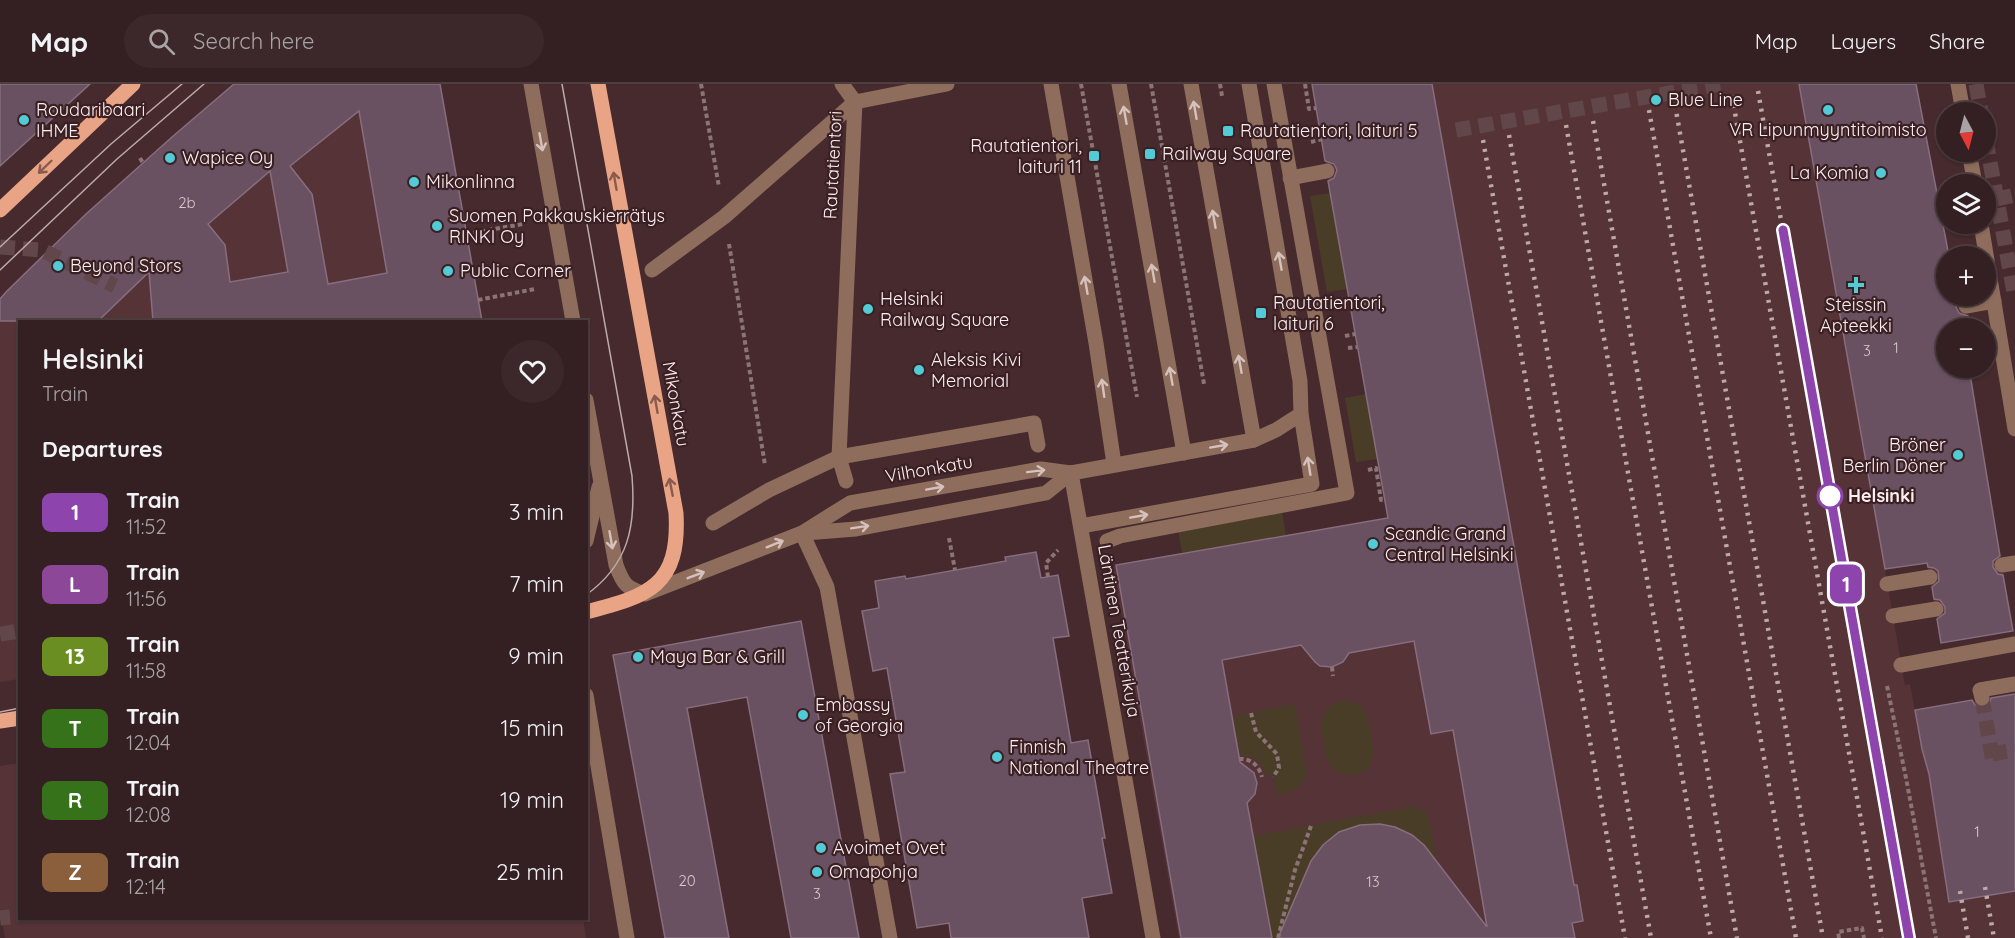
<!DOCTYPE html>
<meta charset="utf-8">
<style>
body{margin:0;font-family:Quicksand,sans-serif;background:#3c282a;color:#f1f3f6;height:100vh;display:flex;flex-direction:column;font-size:22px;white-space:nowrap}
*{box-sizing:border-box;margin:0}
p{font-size:20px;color:#a9a3a5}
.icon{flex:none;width:33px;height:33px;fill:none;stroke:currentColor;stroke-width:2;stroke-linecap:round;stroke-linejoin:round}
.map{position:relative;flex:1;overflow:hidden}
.details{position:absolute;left:18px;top:236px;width:570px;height:600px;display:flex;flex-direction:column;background:#342022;border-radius:0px;box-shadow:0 2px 4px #0004,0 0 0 2px #4e3e40}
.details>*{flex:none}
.badge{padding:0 12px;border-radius:9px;font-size:21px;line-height:39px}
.needle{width:39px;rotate:173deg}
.fabs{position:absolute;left:1936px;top:18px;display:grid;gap:12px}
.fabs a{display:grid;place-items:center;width:60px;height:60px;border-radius:50%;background:#342022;box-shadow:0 2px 4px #0004,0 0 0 2px #4e3e40;font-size:30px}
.map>.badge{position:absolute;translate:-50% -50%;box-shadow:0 0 0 3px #fff}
h2{padding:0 24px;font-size:22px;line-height:54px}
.round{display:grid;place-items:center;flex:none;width:63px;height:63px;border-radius:32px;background:#3c282a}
.head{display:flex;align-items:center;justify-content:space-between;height:102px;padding:0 24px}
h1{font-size:28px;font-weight:600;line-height:45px}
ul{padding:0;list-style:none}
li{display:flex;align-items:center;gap:18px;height:72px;padding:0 24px}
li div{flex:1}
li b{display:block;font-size:22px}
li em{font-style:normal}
li .badge{min-width:66px;font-weight:700;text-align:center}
header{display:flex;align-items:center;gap:36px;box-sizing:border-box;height:84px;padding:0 30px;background:#342022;border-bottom:2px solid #4e3e40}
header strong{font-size:28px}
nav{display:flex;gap:33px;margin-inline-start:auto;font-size:21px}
.search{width:420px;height:54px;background:#3c282a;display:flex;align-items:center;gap:15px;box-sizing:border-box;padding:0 21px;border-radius:33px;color:#a9a3a5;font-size:22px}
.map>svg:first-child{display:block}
.built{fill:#553337}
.green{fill:#4a3d27}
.building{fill:#6a5161;stroke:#876d7e;stroke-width:1.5;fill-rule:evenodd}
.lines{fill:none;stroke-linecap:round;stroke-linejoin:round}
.minor-tunnel{stroke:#61474a;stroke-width:15;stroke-dasharray:15 8;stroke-linecap:butt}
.path{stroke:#8b7476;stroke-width:4;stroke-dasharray:4.5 3;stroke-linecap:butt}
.minor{stroke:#8e6d5d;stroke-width:15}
.major{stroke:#e8a484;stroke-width:15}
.tram{stroke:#bca9aa;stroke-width:1.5}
.rail{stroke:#bca9aa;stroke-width:4.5;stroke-dasharray:3 6;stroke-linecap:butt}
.oneway{stroke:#d6c1bc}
.oneway2{stroke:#895b4f}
.line-casing{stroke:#fff;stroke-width:14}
.line{stroke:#8e44ad;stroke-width:9}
.poi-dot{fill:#52cbd7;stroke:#3b2023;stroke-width:2}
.stop-dot{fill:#fff;stroke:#8e44ad;stroke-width:3}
.labels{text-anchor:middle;stroke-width:4.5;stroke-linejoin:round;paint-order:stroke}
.number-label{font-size:15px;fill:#d8c7cc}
.poi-label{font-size:18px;fill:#fdeeef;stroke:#3b2023;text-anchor:start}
.street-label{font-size:18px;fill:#fdeeef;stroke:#3b2023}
.stop-label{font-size:18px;font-weight:bold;fill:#fdeeef;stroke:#3b2023;text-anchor:start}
</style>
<header>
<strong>Map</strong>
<div class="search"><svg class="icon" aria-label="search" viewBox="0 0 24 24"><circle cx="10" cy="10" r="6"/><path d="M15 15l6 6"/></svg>Search here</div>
<nav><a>Map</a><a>Layers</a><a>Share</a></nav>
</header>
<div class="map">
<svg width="2015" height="854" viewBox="0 0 2015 854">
<rect width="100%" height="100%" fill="#462a2d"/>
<!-- built -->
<g class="built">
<polygon points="234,0 440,0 482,237 20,237 19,595 0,598 0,215 86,130 172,53"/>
<polygon points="1312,0 1916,0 1949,172 1947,172 1947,212 1965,212 1970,244 1947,244 1947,284 1969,284 2013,547 1941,559 1927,479 1885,486 1905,601 1910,600 1922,665 2015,649 2015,854 1179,854 1113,483 1116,481 1387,433"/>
<polygon points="19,679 20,834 583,834 586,854 5,854 0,824 0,682"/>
</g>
<!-- green -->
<g class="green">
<polygon points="1331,109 1347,205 1327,208 1310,112"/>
<polygon points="1366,310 1377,375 1356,378 1345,314"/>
<polygon points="1282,428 1286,451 1182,469 1178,446"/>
<path d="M1340,617C1348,617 1356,618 1362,623C1367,629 1368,638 1370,645C1374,665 1379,689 1350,691C1344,691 1337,689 1333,685C1324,676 1318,637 1325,627C1329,622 1335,620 1340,617Z"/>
<path d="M1295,620L1307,691C1301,705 1291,708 1277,711L1273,691L1266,692C1262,678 1253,670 1239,672L1232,632Z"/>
<path d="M1410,723C1417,723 1423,724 1428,730L1438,782C1417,741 1368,726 1330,755C1323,761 1316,768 1312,776C1308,785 1310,840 1310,854H1272L1253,752Z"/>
</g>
<!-- building -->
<g class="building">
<polygon points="0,0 90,0 0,82"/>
<path d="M234,0H440L482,237H153L149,188L98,237H0V215L7,207L86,130L172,53ZM359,27L387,189L328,200L312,110L290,82ZM270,87L288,188L230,198L225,161L208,140Z"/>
<polygon points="1312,0 1432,0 1574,801 1577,801 1583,837 1572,839 1575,854 1278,854 1311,777 1323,761 1339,748 1360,741 1380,740 1395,743 1412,751 1424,761 1487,843 1453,646 1431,650 1414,557 1349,569 1343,578 1332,583 1320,582 1315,578 1301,561 1222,576 1240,678 1254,689 1257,699 1255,710 1247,719 1272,854 1181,854 1116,481 1388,434 1328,97 1334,94 1337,86 1334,80 1325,77"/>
<polygon points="1799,0 1916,0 1949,172 1947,172 1947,212 1965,212 1959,215 1956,223 1959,229 1968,232 1970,244 1947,244 1947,284 1969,284 2000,472 1993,477 1993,483 1998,490 2003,491 2013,547 1941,559 1937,535 1945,529 1945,523 1940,516 1934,515 1932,503 1939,497 1938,487 1934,484 1928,483 1927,479 1885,485"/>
<polygon points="1036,468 1041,494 1058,491 1069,552 1053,554 1071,659 1088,656 1105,754 1102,754 1112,809 1082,814 1089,854 951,854 949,839 917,844 890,690 905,688 887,584 873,587 862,527 879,524 875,497 905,492 906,495 1006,477 1005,473"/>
<polygon points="801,537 859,854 791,854 747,613 687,624 729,854 665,854 613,571"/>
<polygon points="2015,610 2015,807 1949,818 1929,690 1922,665 1915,626 1972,616 1975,621 1984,624 1989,621 1991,614"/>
</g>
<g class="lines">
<!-- minor-tunnel -->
<g class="minor-tunnel">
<polyline points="1976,0 1981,28"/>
<polyline points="1456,46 1721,0"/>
<polyline points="1986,56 2015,214"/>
<polyline points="1997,115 2015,111"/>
<polyline points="0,163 42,166 115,202"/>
<polyline points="0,550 20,547"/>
<polyline points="1982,614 1993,678"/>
<polyline points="1992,670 2015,666"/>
<polyline points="0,834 10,833"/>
</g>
<!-- path -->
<g class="path">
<polyline points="701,0 719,103"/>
<polyline points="1081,0 1137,313"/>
<polyline points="1151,0 1204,300"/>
<polyline points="1220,0 1222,12"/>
<polyline points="1305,0 1309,25 1316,24"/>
<polyline points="1311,58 1322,55"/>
<polyline points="140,74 143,79"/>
<polyline points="466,150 523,140"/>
<polyline points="729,160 765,381"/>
<polyline points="478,216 535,205"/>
<polyline points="1345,252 1355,250"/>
<polyline points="1348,264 1357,263"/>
<polyline points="1368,386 1376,384 1381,416 1384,415"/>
<polyline points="949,454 955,486"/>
<polyline points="1048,493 1046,479 1058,466"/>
<polyline points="1332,583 1333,592"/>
<polyline points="1887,602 1906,694 1936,854"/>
<polyline points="1251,629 1256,648 1277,670 1279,684 1273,693"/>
<path d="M1239,675C1251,674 1259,682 1262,693"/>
<polyline points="1278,854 1295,786 1311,742"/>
<polyline points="1839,854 1838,848 1862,844 1864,854"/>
</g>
<!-- minor -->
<g class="minor">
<polyline points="531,0 573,237"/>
<polyline points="842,0 855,18 947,0"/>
<polyline points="1051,0 1096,259 1114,380"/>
<polyline points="1119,0 1184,369"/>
<polyline points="1191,0 1254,356"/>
<polyline points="1958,0 1963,28"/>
<polyline points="1969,68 1975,100"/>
<polyline points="1290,94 1327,87"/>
<polyline points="1981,140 2015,345"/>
<polyline points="652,186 724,133 855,18 839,373 846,397"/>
<polyline points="1966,222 1994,217"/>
<path d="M586,316L616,481C623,500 626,504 645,510L802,449L850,419L1041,385L1071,389L1254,356L1276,346L1301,330L1300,297L1249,0"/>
<polyline points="1071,389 1153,854"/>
<polyline points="713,439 769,406 839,373 1034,339 1038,361"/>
<polyline points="1081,442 1312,400 1301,330"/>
<polyline points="802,449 827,503 890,854"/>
<polyline points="805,449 856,445 1046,409 1071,389"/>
<polyline points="586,457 599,403"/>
<polyline points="1107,457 1120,452 1347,409 1274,0"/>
<polyline points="2002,481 2015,479"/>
<polyline points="1887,500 1930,493"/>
<polyline points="1893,532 1936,525"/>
<polyline points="1901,581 2015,560"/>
<polyline points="586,611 627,854"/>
<polyline points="1982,614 1980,606 2015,600"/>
</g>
<!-- major -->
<g class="major">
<polyline points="0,126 133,0"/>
<path d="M586,528C649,512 680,502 676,429L598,0"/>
<polyline points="0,637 20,634"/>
</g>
<!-- tram -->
<g class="tram">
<path d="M562,0L632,392C636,442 629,480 586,511"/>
<polyline points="0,163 111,60 182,0"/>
<polyline points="0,186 117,75 204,0"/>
<polyline points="0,628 20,624"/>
</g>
<!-- rail -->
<g class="rail">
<polyline points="1758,7 1909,854"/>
<polyline points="1732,12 1882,854"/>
<polyline points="1675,21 1823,854"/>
<polyline points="1649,26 1796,854"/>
<polyline points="1593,37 1737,854"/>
<polyline points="1566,41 1711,854"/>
<polyline points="1509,51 1651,854"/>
<polyline points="1483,56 1625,854"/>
<polyline points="1985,803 1994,854"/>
<polyline points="1960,807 1968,854"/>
</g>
</g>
<!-- one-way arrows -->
<defs><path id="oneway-shaft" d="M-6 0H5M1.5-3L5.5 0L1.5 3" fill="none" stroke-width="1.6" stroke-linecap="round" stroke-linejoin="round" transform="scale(1.5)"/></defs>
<g class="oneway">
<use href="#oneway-shaft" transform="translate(1195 26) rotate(-100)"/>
<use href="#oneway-shaft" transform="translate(1125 31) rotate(-100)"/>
<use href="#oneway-shaft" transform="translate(541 58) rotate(80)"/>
<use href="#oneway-shaft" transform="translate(1214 135) rotate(-100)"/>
<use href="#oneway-shaft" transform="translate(1280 177) rotate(-100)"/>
<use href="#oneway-shaft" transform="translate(1153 189) rotate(-100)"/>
<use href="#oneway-shaft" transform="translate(1086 201) rotate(-100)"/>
<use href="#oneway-shaft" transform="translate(1240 280) rotate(-100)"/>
<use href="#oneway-shaft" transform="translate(1171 292) rotate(-100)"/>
<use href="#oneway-shaft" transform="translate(1103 304) rotate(-98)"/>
<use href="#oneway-shaft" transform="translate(1219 362) rotate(-10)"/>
<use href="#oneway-shaft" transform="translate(1309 382) rotate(-99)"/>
<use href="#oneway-shaft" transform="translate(1036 387) rotate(-7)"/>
<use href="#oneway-shaft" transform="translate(935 404) rotate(-10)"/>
<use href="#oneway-shaft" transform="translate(1139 432) rotate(-10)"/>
<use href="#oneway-shaft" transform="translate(860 443) rotate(-9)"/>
<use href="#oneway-shaft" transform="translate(611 456) rotate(80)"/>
<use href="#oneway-shaft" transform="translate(775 460) rotate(-22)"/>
<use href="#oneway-shaft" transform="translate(696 491) rotate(-21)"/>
</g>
<g class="oneway2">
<use href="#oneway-shaft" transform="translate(45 83) rotate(136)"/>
<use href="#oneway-shaft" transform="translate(615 97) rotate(-100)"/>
<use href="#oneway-shaft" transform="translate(656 320) rotate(-100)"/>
<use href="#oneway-shaft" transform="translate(671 403) rotate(-101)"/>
</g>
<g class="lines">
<defs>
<polyline id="line" points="1783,146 1909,854"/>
</defs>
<!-- line casing -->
<use href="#line" class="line-casing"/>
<!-- line -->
<use href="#line" class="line"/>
</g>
<!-- markers -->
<g class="poi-dot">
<circle cx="1656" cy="16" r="6"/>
<circle cx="1828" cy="26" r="6"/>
<circle cx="24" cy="36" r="6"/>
<rect x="1222" y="41" width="12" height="12" rx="3"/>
<rect x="1144" y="64" width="12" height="12" rx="3"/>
<rect x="1088" y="66" width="12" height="12" rx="3"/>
<circle cx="170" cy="74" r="6"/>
<circle cx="1881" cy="89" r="6"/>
<circle cx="414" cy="98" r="6"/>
<circle cx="437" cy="142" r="6"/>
<circle cx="58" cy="182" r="6"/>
<circle cx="448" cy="187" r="6"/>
<path d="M1853 192h6v6h6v6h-6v6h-6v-6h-6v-6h6z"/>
<circle cx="868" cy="225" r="6"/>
<rect x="1255" y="223" width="12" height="12" rx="3"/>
<circle cx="919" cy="286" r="6"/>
<circle cx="1958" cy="371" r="6"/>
<circle cx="1373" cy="460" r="6"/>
<circle cx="638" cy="573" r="6"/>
<circle cx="803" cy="631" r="6"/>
<circle cx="997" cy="673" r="6"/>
<circle cx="821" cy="764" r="6"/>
<circle cx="817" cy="788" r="6"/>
</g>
<circle class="stop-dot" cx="1830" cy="412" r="12"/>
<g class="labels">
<!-- number labels -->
<g class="number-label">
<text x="187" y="124">2b</text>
<text x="1896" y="269">1</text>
<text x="1867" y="272">3</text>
<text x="1977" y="753">1</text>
<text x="687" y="802">20</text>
<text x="1373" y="803">13</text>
<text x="817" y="815">3</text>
</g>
<!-- poi labels -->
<g class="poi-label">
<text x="1668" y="22">Blue Line</text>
<text x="36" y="32">Roudaribaari<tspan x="36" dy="21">IHME</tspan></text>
<text x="1828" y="52" text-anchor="middle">VR Lipunmyyntitoimisto</text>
<text x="1240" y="53">Rautatientori, laituri 5</text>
<text x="1082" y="68" text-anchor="end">Rautatientori,<tspan x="1082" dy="21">laituri 11</tspan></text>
<text x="1162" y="76">Railway Square</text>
<text x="182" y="80">Wapice Oy</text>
<text x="1869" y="95" text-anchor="end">La Komia</text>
<text x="426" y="104">Mikonlinna</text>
<text x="449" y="138">Suomen Pakkauskierrätys<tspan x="449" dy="21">RINKI Oy</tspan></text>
<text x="70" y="188">Beyond Stors</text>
<text x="460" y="193">Public Corner</text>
<text x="880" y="221">Helsinki<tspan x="880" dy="21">Railway Square</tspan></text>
<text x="1273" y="225">Rautatientori,<tspan x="1273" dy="21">laituri 6</tspan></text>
<text x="1856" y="227" text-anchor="middle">Steissin<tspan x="1856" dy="21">Apteekki</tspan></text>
<text x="931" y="282">Aleksis Kivi<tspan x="931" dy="21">Memorial</tspan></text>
<text x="1946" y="367" text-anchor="end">Bröner<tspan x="1946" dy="21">Berlin Döner</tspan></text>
<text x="1385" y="456">Scandic Grand<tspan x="1385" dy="21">Central Helsinki</tspan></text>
<text x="650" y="579">Maya Bar &amp; Grill</text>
<text x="815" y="627">Embassy<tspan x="815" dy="21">of Georgia</tspan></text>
<text x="1009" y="669">Finnish<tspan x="1009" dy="21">National Theatre</tspan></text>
<text x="833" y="770">Avoimet Ovet</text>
<text x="829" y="794">Omapohja</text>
</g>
<!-- street labels -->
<g class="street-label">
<text transform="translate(833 81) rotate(-87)" y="6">Rautatientori</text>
<text transform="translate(676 320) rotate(80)" y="6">Mikonkatu</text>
<text transform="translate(929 385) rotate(-10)" y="6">Vilhonkatu</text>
<text transform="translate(1119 547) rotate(80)" y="6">Läntinen Teatterikuja</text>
</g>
<!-- stop labels -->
<g class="stop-label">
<text x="1848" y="418">Helsinki</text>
</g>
</g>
</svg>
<div class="fabs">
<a><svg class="needle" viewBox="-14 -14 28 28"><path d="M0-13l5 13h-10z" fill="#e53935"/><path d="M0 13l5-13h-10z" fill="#a9a3a5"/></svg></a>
<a><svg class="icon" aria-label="layers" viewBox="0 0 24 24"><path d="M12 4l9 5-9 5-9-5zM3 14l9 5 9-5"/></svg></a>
<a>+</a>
<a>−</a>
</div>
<b class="badge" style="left:1846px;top:500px;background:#8e44ad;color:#fff">1</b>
<section class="details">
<div class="head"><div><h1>Helsinki</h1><p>Train</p></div><a class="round"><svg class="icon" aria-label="heart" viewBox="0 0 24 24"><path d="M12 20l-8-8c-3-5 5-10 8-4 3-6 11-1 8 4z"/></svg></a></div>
<h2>Departures</h2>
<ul>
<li><span class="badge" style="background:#8e44ad;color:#fff">1</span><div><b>Train</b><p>11:52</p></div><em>3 min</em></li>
<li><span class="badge" style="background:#8c4799;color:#fff">L</span><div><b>Train</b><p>11:56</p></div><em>7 min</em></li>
<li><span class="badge" style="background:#6b8e23;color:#fff">13</span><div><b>Train</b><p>11:58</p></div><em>9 min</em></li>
<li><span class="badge" style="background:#357219;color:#fff">T</span><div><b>Train</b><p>12:04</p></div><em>15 min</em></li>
<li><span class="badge" style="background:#357219;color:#fff">R</span><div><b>Train</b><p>12:08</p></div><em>19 min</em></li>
<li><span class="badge" style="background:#8b5e3c;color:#fff">Z</span><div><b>Train</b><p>12:14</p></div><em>25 min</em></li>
</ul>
</section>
</div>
